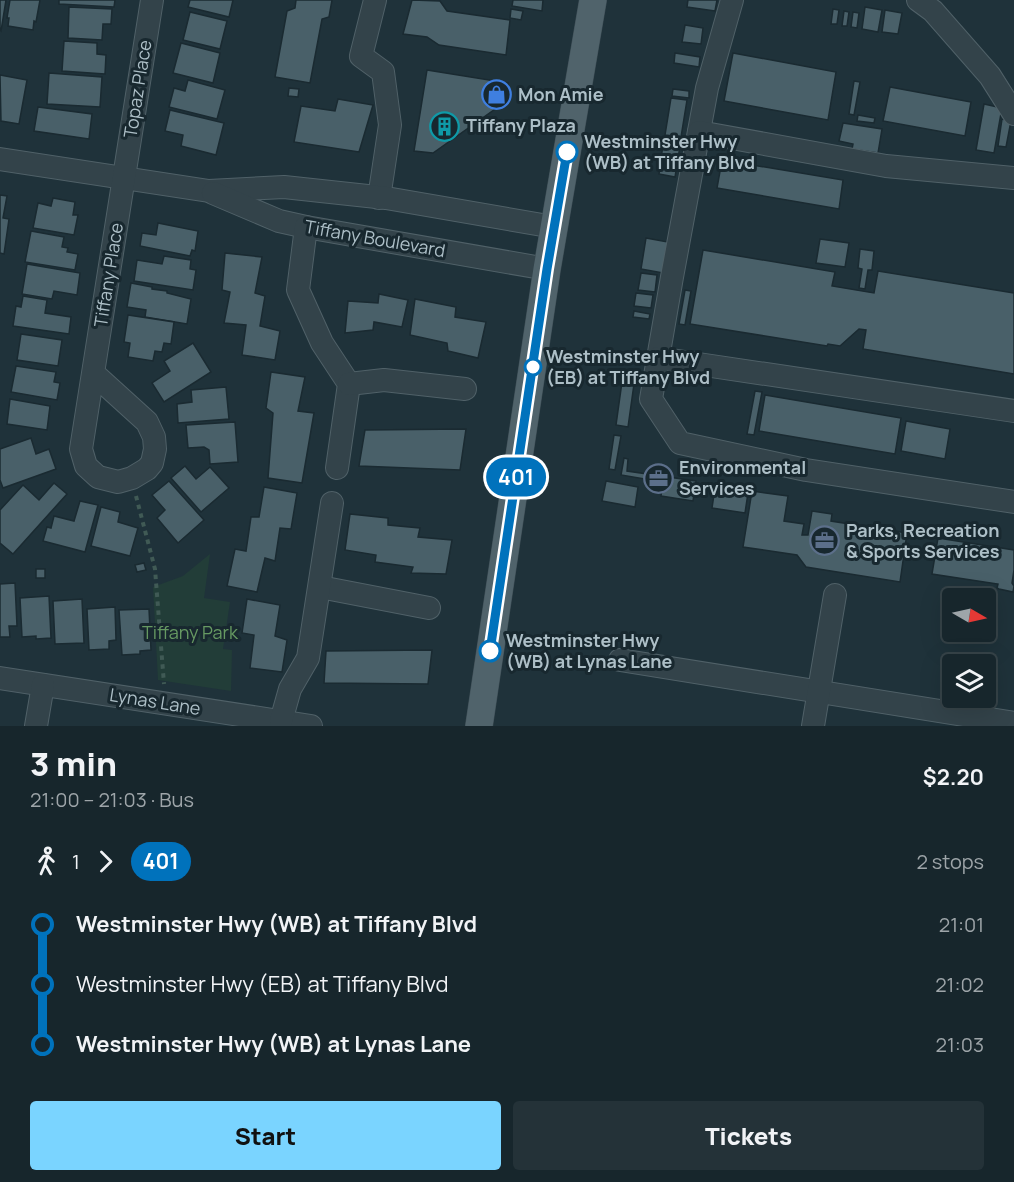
<!DOCTYPE html>
<meta charset="utf-8">
<style>
body{margin:0;font-family:Manrope,sans-serif;background:#243238;color:#f1f3f6;height:100vh;display:flex;flex-direction:column;font-size:22px;white-space:nowrap}
*{box-sizing:border-box;margin:0}
p{font-size:20px;color:#9ea5a9}
.icon{flex:none;width:33px;height:33px;fill:none;stroke:currentColor;stroke-width:2;stroke-linecap:round;stroke-linejoin:round}
.map{position:relative;height:726px;overflow:hidden}
.panel{display:flex;flex-direction:column;background:#17262c;flex:1}
.panel>*{flex:none}
.badge{padding:0 12px;border-radius:20px;font-size:21px;line-height:39px}
.needle{width:39px;rotate:99deg}
.buttons{position:absolute;left:942px;top:588px;display:grid;gap:12px}
.buttons a{display:grid;place-items:center;width:54px;height:54px;border-radius:6px;background:#17262c;box-shadow:0 6px 24px #0002,0 0 0 2px #364348;font-size:30px}
.map>.badge{position:absolute;translate:-50% -50%;box-shadow:0 0 0 3px #fff}
.legs{display:flex;align-items:center;gap:9px;height:66px;padding:0 30px;font-size:20px}
.legs p{margin-inline-start:auto}
.overview{display:flex;align-items:center;justify-content:space-between;height:102px;padding:0 30px}
h1{font-size:33px;font-weight:800;line-height:45px}
.primary-button{display:flex;gap:12px;margin-top:auto;padding:12px 30px}
.primary-button a{flex:1;height:69px;border-radius:6px;background:#7ad4ff;color:#111;font-size:24px;font-weight:800;line-height:69px;text-align:center}
.primary-button a+a{background:#243238;color:#f1f3f6}
ul{padding:0 30px;list-style:none}
li{display:flex;align-items:center;gap:21px;height:60px;font-size:22px}
li i{display:grid;place-items:center;width:9px;height:100%;margin:0 8px;background:currentColor}
li i::after{content:'';width:15px;height:15px;margin:-8px;border:4px solid;border-radius:50%;background:#17262c}
li p{margin-inline-start:auto}
li:first-child i{background:linear-gradient(#0000 50%,currentColor 0)}
li:last-child i{background:linear-gradient(currentColor 50%,#0000 0)}
.map>svg:first-child{display:block}
.green{fill:#223d38}
.building{fill:#496069;stroke:#1a2a31;stroke-width:1.5}
.lines{fill:none;stroke-linecap:round;stroke-linejoin:round}
.minor-casing{stroke:#506168;stroke-width:24}
.major-casing{stroke:#3f4f57;stroke-width:28}
.path{stroke:#405a55;stroke-width:4;stroke-dasharray:4.5 4.5;stroke-linecap:butt}
.minor{stroke:#33434a;stroke-width:22}
.major{stroke:#50636b;stroke-width:27}
.line-1-casing{stroke:#fff;stroke-width:14}
.line-1{stroke:#0072bc;stroke-width:9}
.stop-1-dot{fill:#fff;stroke:#0072bc;stroke-width:3}
.labels{text-anchor:middle;stroke-width:6;stroke-linejoin:round;paint-order:stroke}
.street-label{font-size:18px;fill:#adbfc7;stroke:#18282f}
.poi-label{font-size:18px;font-weight:bold;fill:#adbfc7;stroke:#18282f;text-anchor:start}
.stop-label{font-size:18px;font-weight:bold;fill:#adbfc7;stroke:#18282f;text-anchor:start}
.park-label{font-size:18px;fill:#669962;stroke:#18282f}
</style>
<div class="map">
<svg width="1014" height="726" viewBox="0 0 1014 726">
<rect width="100%" height="100%" fill="#1f323a"/>
<!-- green -->
<polygon class="green" points="210,554 204,598 230,602 223,649 232,650 231,691 158,680 153,587 183,576"/>
<!-- building -->
<g class="building">
<polygon points="0,0 6,0 1,31 0,30"/>
<polygon points="10,0 40,0 36,22 34,21 33,30 8,26 9,18 7,18"/>
<polygon points="59,0 115,0 114,7 59,4"/>
<polygon points="190,0 233,0 229,17 188,7"/>
<polygon points="296,0 332,0 329,17 322,19 310,83 275,77 287,11 295,8"/>
<polygon points="412,0 440,1 447,11 510,20 506,55 439,45 427,37 403,34"/>
<polygon points="513,0 543,0 542,11 512,6"/>
<polygon points="688,0 717,0 715,11 687,7"/>
<polygon points="69,7 112,9 111,24 103,24 102,40 68,38"/>
<polygon points="865,7 882,10 878,32 862,29"/>
<polygon points="511,9 523,11 521,20 510,18"/>
<polygon points="833,9 839,10 837,24 831,24"/>
<polygon points="885,10 902,13 898,34 882,32"/>
<polygon points="844,11 849,12 847,26 842,26"/>
<polygon points="190,12 227,21 220,49 183,40"/>
<polygon points="853,12 859,13 857,28 851,27"/>
<polygon points="685,25 703,28 701,44 682,42"/>
<polygon points="64,41 97,43 97,54 106,55 105,74 62,71"/>
<polygon points="181,43 220,53 213,83 173,73"/>
<polygon points="675,53 700,57 699,67 674,63"/>
<polygon points="733,53 836,72 828,120 724,101"/>
<polygon points="427,70 508,83 505,102 433,153 414,151"/>
<polygon points="49,73 102,77 100,107 47,104"/>
<polygon points="0,75 27,80 19,124 1,121"/>
<polygon points="188,80 225,90 217,119 169,107 174,88 185,91"/>
<polygon points="854,81 860,82 854,115 849,114"/>
<polygon points="890,87 971,102 965,136 883,121"/>
<polygon points="289,88 299,89 298,97 288,96"/>
<polygon points="673,89 689,91 689,98 672,96"/>
<polygon points="671,98 687,100 681,137 665,135"/>
<polygon points="338,99 373,105 359,152 294,142 301,106 335,111"/>
<polygon points="984,104 1002,108 994,153 976,150"/>
<polygon points="38,107 92,114 89,139 34,131"/>
<polygon points="170,110 224,123 216,155 181,146 183,135 165,131"/>
<polygon points="858,115 875,118 874,123 857,121"/>
<polygon points="1002,119 1011,121 1006,147 998,146"/>
<polygon points="843,123 882,129 878,153 852,149 853,144 839,141"/>
<polygon points="664,137 681,140 675,177 659,174"/>
<polygon points="722,160 843,180 839,209 717,188"/>
<polygon points="0,195 7,196 3,218 9,219 4,254 0,253"/>
<polygon points="53,198 75,202 73,215 78,215 74,235 33,228 38,203 51,206"/>
<polygon points="158,223 198,231 195,251 192,250 190,256 140,246 142,233 156,235"/>
<polygon points="31,231 64,237 62,247 68,248 67,252 78,254 75,270 25,262"/>
<polygon points="646,238 668,242 663,273 641,269"/>
<polygon points="820,239 849,243 845,267 816,263"/>
<polygon points="860,249 874,251 872,270 868,270 865,289 859,288 862,269 858,268"/>
<polygon points="703,250 835,272 832,286 874,293 878,271 1014,293 1014,374 863,349 866,330 859,329 840,346 828,344 827,346 690,324"/>
<polygon points="225,253 262,257 255,293 265,296 260,326 280,331 275,360 242,355 246,325 224,323 230,292 222,290"/>
<polygon points="164,256 191,260 190,269 196,270 193,290 134,281 137,260 162,264"/>
<polygon points="27,264 80,273 77,295 54,291 52,299 22,294"/>
<polygon points="641,273 657,275 655,292 638,290"/>
<polygon points="131,283 152,287 152,289 167,291 167,293 191,299 187,324 145,317 146,310 127,307"/>
<polygon points="685,290 691,291 685,325 679,324"/>
<polygon points="636,293 653,295 651,308 634,306"/>
<polygon points="379,294 408,300 402,327 374,322 373,330 345,333 348,301 378,303"/>
<polygon points="23,296 47,300 45,313 71,317 69,334 13,326 16,306 21,307"/>
<polygon points="415,299 456,307 455,317 486,322 478,358 448,351 447,343 410,335"/>
<polygon points="634,311 650,314 649,319 633,317"/>
<polygon points="128,315 174,322 171,344 164,343 162,352 155,351 153,361 128,357 130,343 124,342"/>
<polygon points="21,334 62,340 58,366 17,360"/>
<polygon points="193,343 211,372 164,402 152,383 170,371 164,361"/>
<polygon points="16,366 56,372 54,382 60,383 57,400 11,392"/>
<polygon points="271,372 305,377 298,411 314,413 302,483 268,478 273,413 266,408"/>
<polygon points="622,382 634,384 628,427 616,425"/>
<polygon points="226,387 229,419 178,423 177,404 192,402 191,390"/>
<polygon points="755,391 762,392 754,435 747,434"/>
<polygon points="765,395 901,418 895,454 759,431"/>
<polygon points="10,399 50,406 47,430 7,424"/>
<polygon points="906,421 950,429 945,459 901,451"/>
<polygon points="235,422 238,462 210,464 209,450 204,447 188,448 186,425"/>
<polygon points="466,429 460,470 359,466 365,430"/>
<polygon points="614,435 621,436 615,470 609,469"/>
<polygon points="31,438 36,454 49,449 56,469 3,488 0,480 0,449"/>
<polygon points="624,458 628,459 627,471 696,481 693,501 661,496 663,482 621,475"/>
<polygon points="185,466 196,479 210,467 229,488 201,512 171,478"/>
<polygon points="169,481 204,520 178,543 157,518 165,510 152,495"/>
<polygon points="606,481 638,487 635,507 602,501"/>
<polygon points="54,483 67,494 13,554 0,543 0,510 23,485 39,500"/>
<polygon points="264,487 297,493 291,529 280,528 275,561 265,558 257,592 227,586 235,549 246,551 251,517 259,517"/>
<polygon points="715,488 748,493 745,513 712,508"/>
<polygon points="752,491 788,496 784,521 804,524 802,535 808,535 812,511 832,514 831,521 907,533 900,582 806,567 797,555 743,547"/>
<polygon points="80,501 98,505 85,552 43,541 47,527 51,528 54,516 74,521"/>
<polygon points="101,507 120,512 118,522 138,528 130,556 91,546"/>
<polygon points="350,514 388,518 388,525 420,528 418,537 452,540 446,574 411,573 413,567 375,562 376,555 345,550"/>
<polygon points="938,538 1014,550 1014,570 1012,583 1014,586 1013,592 999,589 997,588 998,584 932,574"/>
<polygon points="144,563 146,570 137,572 135,565"/>
<rect x="36" y="569" width="9" height="9"/>
<polygon points="15,583 17,626 9,626 10,637 0,637 0,584"/>
<polygon points="49,596 51,638 36,639 36,636 22,637 20,598"/>
<polygon points="82,599 84,643 55,644 53,601"/>
<polygon points="247,599 280,605 275,636 287,640 282,672 250,668 254,635 242,633"/>
<polygon points="115,607 116,640 109,641 109,649 89,650 87,609"/>
<polygon points="149,609 151,650 140,651 140,654 122,655 119,610"/>
<polygon points="432,650 428,684 324,683 326,651"/>
</g>
<g class="lines">
<defs>
<g id="minor">
<polyline points="375,0 361,56 383,72 390,125 379,198"/>
<polyline points="732,0 707,88 672,277 651,399 680,443 806,470 1014,502"/>
<polyline points="918,0 933,11 990,76 1014,114"/>
<polyline points="699,132 886,166 1014,178"/>
<polyline points="0,159 209,191 284,187 386,198 554,227"/>
<polyline points="213,193 279,221 306,227 547,269"/>
<polyline points="306,227 298,290 322,343 349,384 337,468"/>
<polyline points="658,358 1014,411"/>
<polyline points="93,373 147,422 154,437 155,449 152,463 147,469 132,478 118,482 98,477 86,466 81,449 93,373 152,0"/>
<polyline points="349,384 384,380 465,389"/>
<polyline points="320,587 429,608"/>
<polyline points="620,660 1014,723"/>
<polyline points="0,678 311,726"/>
<polyline points="281,721 290,689 308,658 332,503"/>
<polyline points="36,726 43,685"/>
<polyline points="813,726 835,595"/>
</g>
<polyline id="major" points="479,726 547,269 593,0"/>
</defs>
<!-- minor casing -->
<use href="#minor" class="minor-casing"/>
<!-- major casing -->
<use href="#major" class="major-casing"/>
<!-- path -->
<polyline class="path" points="136,496 155,569 164,684"/>
<!-- minor -->
<use href="#minor" class="minor"/>
<!-- major -->
<use href="#major" class="major"/>
</g>
<g class="lines">
<defs>
<polyline id="line-1" points="490,651 547,269 567,152"/>
</defs>
<!-- line-1 casing -->
<use href="#line-1" class="line-1-casing"/>
<!-- line-1 -->
<use href="#line-1" class="line-1"/>
</g>
<!-- icons -->
<defs>
<symbol id="shop-ring" viewBox="-11 -11 22 22"><circle r="9.5" fill="#18282f" stroke="#3f7fe0" stroke-width="1.5"/><path d="M-5-2.5h2.3a2.7 3.5 0 0 1 5.4 0H5L5.5 6h-11ZM-1.5-2.5h3a1.5 2.3 0 0 0-3 0Z" fill="#3f7fe0"/></symbol>
<symbol id="building-ring" viewBox="-11 -11 22 22"><circle r="9.5" fill="#18282f" stroke="#0f9aa8" stroke-width="1.5"/><path d="M-4-6H4V6H1V3H-1V6H-4ZM-2.5-4.3h1.7v1.8h-1.7ZM.8-4.3h1.7v1.8H.8ZM-2.5-1h1.7V.8h-1.7ZM.8-1h1.7V.8H.8Z" fill="#0f9aa8"/></symbol>
<symbol id="office-ring" viewBox="-11 -11 22 22"><circle r="9.5" fill="#18282f" stroke="#5c6f8a" stroke-width="1.5"/><path d="M-6-3h4V-5.5h4V-3h4V5H-6ZM-1-4.5V-3h2v-1.5ZM-6 0V1H6V0Z" fill="#5c6f8a"/></symbol>
</defs>
<g fill-rule="evenodd">
<use href="#shop-ring" x="480" y="78" width="33" height="33"/>
<use href="#building-ring" x="428" y="110" width="33" height="33"/>
<use href="#office-ring" x="642" y="462" width="33" height="33"/>
<use href="#office-ring" x="808" y="524" width="33" height="33"/>
</g>
<!-- markers -->
<g class="stop-1-dot">
<circle cx="567" cy="152" r="10"/>
<circle cx="533" cy="367" r="8"/>
<circle cx="490" cy="651" r="10"/>
</g>
<g class="labels">
<!-- street labels -->
<g class="street-label">
<text transform="translate(138 89) rotate(-81)" y="6">Topaz Place</text>
<text transform="translate(375 239) rotate(10)" y="6">Tiffany Boulevard</text>
<text transform="translate(109 275) rotate(-81)" y="6">Tiffany Place</text>
<text transform="translate(155 702) rotate(9)" y="6">Lynas Lane</text>
</g>
<!-- poi labels -->
<g class="poi-label">
<text x="518" y="101">Mon Amie</text>
<text x="466" y="132">Tiffany Plaza</text>
<text x="679" y="474">Environmental<tspan x="679" dy="21">Services</tspan></text>
<text x="846" y="537">Parks, Recreation<tspan x="846" dy="21">&amp; Sports Services</tspan></text>
</g>
<!-- stop labels -->
<g class="stop-label">
<text x="584" y="148">Westminster Hwy<tspan x="584" dy="21">(WB) at Tiffany Blvd</tspan></text>
<text x="546" y="363">Westminster Hwy<tspan x="546" dy="21">(EB) at Tiffany Blvd</tspan></text>
<text x="506" y="647">Westminster Hwy<tspan x="506" dy="21">(WB) at Lynas Lane</tspan></text>
</g>
<!-- park labels -->
<g class="park-label">
<text x="190" y="639">Tiffany Park</text>
</g>
</g>
</svg>
<div class="buttons">
<a><svg class="needle" viewBox="-14 -14 28 28"><path d="M0-13l5 13h-10z" fill="#e53935"/><path d="M0 13l5-13h-10z" fill="#9ea5a9"/></svg></a>
<a><svg class="icon" aria-label="layers" viewBox="0 0 24 24"><path d="M12 4l9 5-9 5-9-5zM3 14l9 5 9-5"/></svg></a>
</div>
<b class="badge" style="left:516px;top:477px;background:#0072bc;color:#fff">401</b>
</div>
<section class="panel">
<div class="overview"><div><h1>3 min</h1><p>21:00 – 21:03 · Bus</p></div><b>$2.20</b></div>
<div class="legs"><svg class="icon" aria-label="walk" viewBox="0 0 24 24"><circle cx="13" cy="4" r="2"/><path d="M13 8l-2 6 4 7M11 14l-3 7M7 12l3-4h3l4 4"/></svg>1<svg class="icon" aria-label="forward" viewBox="0 0 24 24"><path d="M9 5l7 7-7 7"/></svg><b class="badge" style="background:#0072bc;color:#fff">401</b><p>2 stops</p></div>
<ul>
<li><i style="color:#0072bc"></i><b>Westminster Hwy (WB) at Tiffany Blvd</b><p>21:01</p></li>
<li><i style="color:#0072bc"></i><span>Westminster Hwy (EB) at Tiffany Blvd</span><p>21:02</p></li>
<li><i style="color:#0072bc"></i><b>Westminster Hwy (WB) at Lynas Lane</b><p>21:03</p></li>
</ul>
<div class="primary-button"><a>Start</a><a>Tickets</a></div>
</section>
